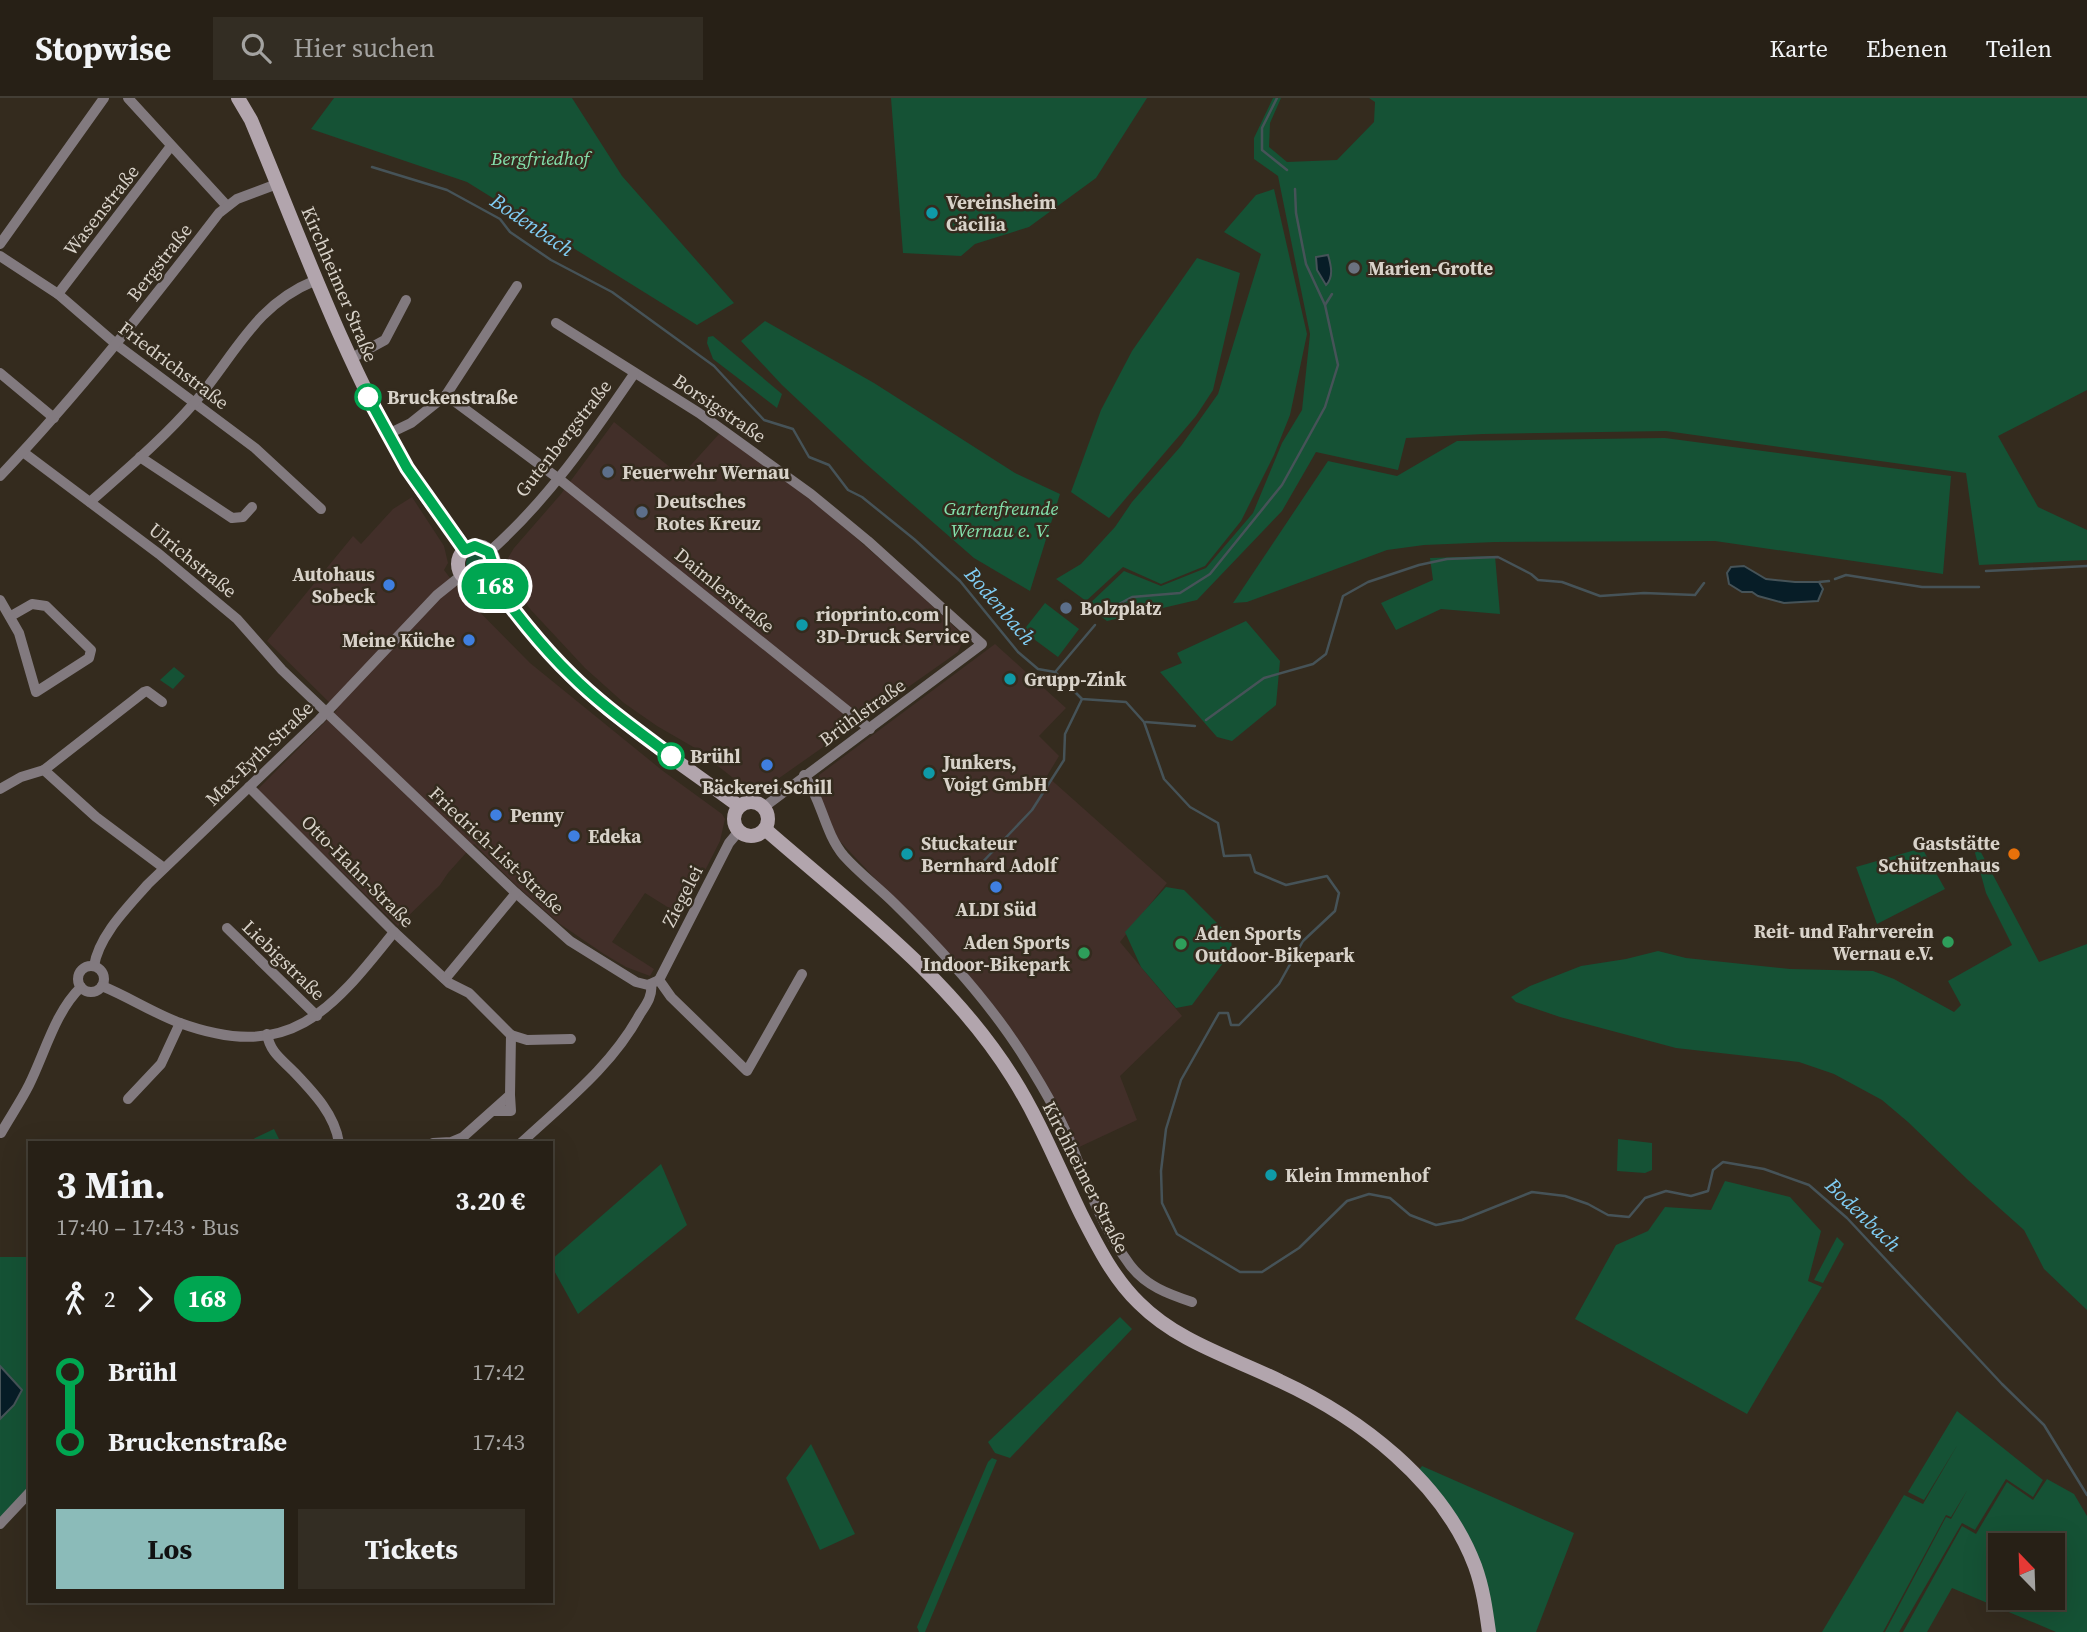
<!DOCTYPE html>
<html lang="de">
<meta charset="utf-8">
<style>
body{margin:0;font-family:"Source Serif 4",serif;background:#332d23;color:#f1f3f6;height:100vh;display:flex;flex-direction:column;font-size:26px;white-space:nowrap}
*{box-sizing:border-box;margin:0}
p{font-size:23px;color:#a4a3a1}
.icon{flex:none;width:38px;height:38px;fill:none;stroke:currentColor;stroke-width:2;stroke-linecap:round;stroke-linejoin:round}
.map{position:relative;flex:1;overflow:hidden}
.details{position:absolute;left:28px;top:1043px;width:525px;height:462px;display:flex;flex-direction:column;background:#272016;border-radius:0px;box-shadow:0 7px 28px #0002,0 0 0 2px #433e35}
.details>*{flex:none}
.badge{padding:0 14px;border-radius:23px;font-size:24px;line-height:46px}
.needle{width:46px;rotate:337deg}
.tools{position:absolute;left:1988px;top:1435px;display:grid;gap:14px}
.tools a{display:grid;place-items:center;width:77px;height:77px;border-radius:0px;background:#272016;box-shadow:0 7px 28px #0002,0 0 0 2px #433e35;font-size:35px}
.map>.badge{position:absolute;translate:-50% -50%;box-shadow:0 0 0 4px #fff}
.legs{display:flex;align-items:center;gap:10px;height:77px;padding:0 28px;font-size:23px}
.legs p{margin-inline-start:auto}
.headline{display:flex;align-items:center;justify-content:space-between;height:119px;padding:0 28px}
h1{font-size:38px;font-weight:700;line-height:52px}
.button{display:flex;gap:14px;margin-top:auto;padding:14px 28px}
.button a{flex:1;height:80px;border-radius:0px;background:#8bbbb9;color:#111;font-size:28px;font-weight:700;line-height:80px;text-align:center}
.button a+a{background:#332d23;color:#f1f3f6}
ul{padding:0 28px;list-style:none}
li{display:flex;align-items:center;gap:24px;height:70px;font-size:26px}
li i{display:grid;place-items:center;width:10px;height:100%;margin:0 9px;background:currentColor}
li i::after{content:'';width:18px;height:18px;margin:-9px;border:5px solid;border-radius:50%;background:#272016}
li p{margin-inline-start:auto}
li:first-child i{background:linear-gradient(#0000 50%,currentColor 0)}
li:last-child i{background:linear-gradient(currentColor 50%,#0000 0)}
header{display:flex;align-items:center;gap:42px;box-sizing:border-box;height:98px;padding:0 35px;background:#272016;border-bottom:2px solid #433e35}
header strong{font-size:33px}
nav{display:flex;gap:38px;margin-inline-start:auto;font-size:24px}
.search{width:490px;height:63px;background:#332d23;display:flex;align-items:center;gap:18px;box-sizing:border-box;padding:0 24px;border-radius:0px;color:#a4a3a1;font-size:26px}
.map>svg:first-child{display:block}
.commercial{fill:#422f29}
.green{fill:#155235;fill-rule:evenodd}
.water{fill:#071d27;stroke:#465358;stroke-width:2}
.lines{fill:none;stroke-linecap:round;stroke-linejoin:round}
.stream{stroke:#465358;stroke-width:2.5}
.minor{stroke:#827a7f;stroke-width:10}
.secondary{stroke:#b2a5ad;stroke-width:14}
.line-1-casing{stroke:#fff;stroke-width:16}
.line-1{stroke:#00a651;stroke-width:10}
.culture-dot{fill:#0f9aa8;stroke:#342b1e;stroke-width:2.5}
.worship-dot{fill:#6b7280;stroke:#342b1e;stroke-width:2.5}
.stop-1-dot{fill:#fff;stroke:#00a651;stroke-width:3.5}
.service-dot{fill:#5c6f8a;stroke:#342b1e;stroke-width:2.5}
.shop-dot{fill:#3f7fe0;stroke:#342b1e;stroke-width:2.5}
.food-dot{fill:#e8710a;stroke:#342b1e;stroke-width:2.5}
.leisure-dot{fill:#2e9e5b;stroke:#342b1e;stroke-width:2.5}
.labels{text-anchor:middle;stroke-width:5;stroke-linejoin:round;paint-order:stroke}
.park-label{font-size:19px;font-style:italic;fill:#84e2ad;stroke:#342b1e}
.poi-label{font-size:19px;font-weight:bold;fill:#d8d2c9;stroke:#342b1e;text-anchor:start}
.street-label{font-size:19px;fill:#d8d2c9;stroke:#342b1e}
.stop-label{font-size:19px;font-weight:bold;fill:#d8d2c9;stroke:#342b1e;text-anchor:start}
.water-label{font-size:21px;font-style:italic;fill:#80cdf4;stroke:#342b1e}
</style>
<header>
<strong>Stopwise</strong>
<div class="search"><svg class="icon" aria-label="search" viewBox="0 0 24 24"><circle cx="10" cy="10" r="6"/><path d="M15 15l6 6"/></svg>Hier suchen</div>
<nav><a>Karte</a><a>Ebenen</a><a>Teilen</a></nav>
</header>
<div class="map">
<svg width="2087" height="1534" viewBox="0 0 2087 1534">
<rect width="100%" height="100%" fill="#342b1e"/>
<!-- commercial -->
<g class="commercial">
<polygon points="614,324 681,378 719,336 755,359 830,417 914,491 961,535 964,541 958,554 775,683 751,692 737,683 695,650 657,628 624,605 585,570 531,512 514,490 505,465 514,450 561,396"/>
<polygon points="412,399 444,448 448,465 444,472 462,496 530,565 663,673 722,716 725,721 720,743 682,818 645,795 612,844 654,871 650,878 626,869 604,856 560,826 519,790 474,746 448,775 440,787 398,828 257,692 337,612 267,543 353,438 361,446 393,411"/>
<polygon points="995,546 1066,610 1039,638 1059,658 1047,678 1167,785 1120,844 1182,918 1120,978 1137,1022 1077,1050 1020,948 901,808 836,739 821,706 819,677"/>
</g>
<!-- green -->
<g class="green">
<polygon points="334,0 572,0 622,78 734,205 697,227 467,84 311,31"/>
<polygon points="891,0 1147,0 1096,80 1029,129 975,146 961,158 903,155"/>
<polygon points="1273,0 1281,0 1270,25 1269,49 1287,64 1337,62 1374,24 1375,4 1369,0 2087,0 2087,292 1998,338 2038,409 2087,432 2087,462 1979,467 1966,375 1666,333 1483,336 1406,340 1398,372 1316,354 1282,413 1197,502 1107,523 1087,508 1124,473 1161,488 1206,470 1253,415 1282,345 1302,312 1310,236 1278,78 1254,61 1254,40"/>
<polygon points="1274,91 1307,236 1290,317 1274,357 1241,423 1205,468 1161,486 1123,469 1086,503 1056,481 1081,466 1115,429 1132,404 1181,348 1218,296 1261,156 1224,134 1256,97"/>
<polygon points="1197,160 1240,175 1213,292 1196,318 1109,420 1071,394 1101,312 1132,253"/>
<polygon points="765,223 874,285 1015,375 1060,396 1030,493 974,460 865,365 782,287 741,243"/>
<polygon points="713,238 782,296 777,310 713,261 707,245 708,239"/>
<polygon points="1665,340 1951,378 1943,476 1715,443 1495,444 1424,447 1387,452 1247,504 1233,505 1328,363 1397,378 1457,343"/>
<circle cx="476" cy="465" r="10"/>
<polygon points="1495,458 1500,516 1441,511 1396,532 1381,505 1433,482 1430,460"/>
<polygon points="1045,505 1079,531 1058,559 1023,533"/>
<polygon points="1246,523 1280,563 1276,607 1232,643 1217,639 1160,574 1182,565 1177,555"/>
<polygon points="174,569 185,578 173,591 160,582"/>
<polygon points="1975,743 2039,864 2087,846 2087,1212 2044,1171 2024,1132 1968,1082 1908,1024 1882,1002 1834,976 1799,964 1676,950 1560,919 1516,904 1511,899 1530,888 1581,868 1626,861 1658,853 1686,860 1790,871 1873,873 1894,881 1954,914 1961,907 1948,883 2012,847 1986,795 1972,744"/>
<polygon points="1922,750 1945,791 1877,826 1856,769"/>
<polygon points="1166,789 1184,792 1231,839 1232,853 1192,907 1176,910 1141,869 1125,834"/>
<polygon points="274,1031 281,1045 246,1045 249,1043"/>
<polygon points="1618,1041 1652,1045 1652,1072 1645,1075 1617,1073"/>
<polygon points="661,1066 687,1127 578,1216 551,1167 551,1162"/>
<polygon points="1725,1083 1790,1099 1821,1133 1808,1183 1822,1189 1747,1316 1575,1221 1616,1147 1648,1133 1665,1109 1711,1112"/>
<polygon points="1837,1139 1844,1146 1823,1185 1814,1182"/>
<polygon points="0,1159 30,1159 30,1391 0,1422"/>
<polygon points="1120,1219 1132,1231 1010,1360 995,1355 988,1344"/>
<polygon points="1957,1313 2043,1382 2033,1399 2006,1381 1975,1432 1962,1425 1899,1534 1885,1534 1946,1419 1951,1421 1968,1391 1951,1419 1946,1417 1883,1534 1822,1534 1904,1397 1923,1406 1958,1346 1924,1402 1908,1394"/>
<polygon points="811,1346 855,1436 820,1452 786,1380"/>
<polygon points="992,1360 997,1362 925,1534 919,1534 917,1529 988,1364"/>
<polygon points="1422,1368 1574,1435 1536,1534 1495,1534 1490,1502 1419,1372"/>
<path d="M2047,1381L2074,1396L2087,1418V1534H2056L1952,1490L1927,1534H1903L1962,1428L1976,1436L2007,1384L2033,1402ZM2053,1447V1500H2000V1447Z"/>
</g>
<!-- water -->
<g class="water">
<path d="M1328,157C1331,167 1334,179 1326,187L1317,172L1316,159Z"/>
<polygon points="1744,468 1766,481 1795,484 1819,484 1823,491 1818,503 1784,505 1758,498 1752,494 1742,494 1729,486 1727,475 1731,469"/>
<polygon points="0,1268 22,1292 14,1307 0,1321"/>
</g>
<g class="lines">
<!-- stream -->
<g class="stream">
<polyline points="1277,0 1262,30 1262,52 1287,72"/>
<polyline points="372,69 447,92 500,121 510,134 551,162 612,194 714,268 764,322 793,331 809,359 829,367 848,392 862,399 914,441 960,483 1018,554 1038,571 1055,574 1082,601 1126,604 1144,624 1164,681 1190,709 1218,725 1224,758 1250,757 1255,774 1286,787 1327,778 1339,795 1335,813 1303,843 1279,886 1239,927 1231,927 1228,915 1219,915 1181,982 1166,1031 1161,1073 1162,1105 1177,1136 1240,1174 1262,1174 1299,1150 1347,1103 1369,1096 1390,1100 1410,1117 1436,1127 1462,1122 1532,1094 1565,1098 1588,1106 1608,1117 1629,1119 1645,1100 1666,1093 1691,1098 1708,1093 1713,1072 1723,1064 1764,1071 1809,1087 1847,1120 2002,1286 2044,1327 2087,1397"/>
<polyline points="1325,207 1332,196"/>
<polyline points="1986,473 2087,468"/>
<polyline points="1835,481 1846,477 1922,489 1979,489"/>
<polyline points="1819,484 1829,483"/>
<polyline points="1104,517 1108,512 1132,499 1180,495 1210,476 1282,387 1325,309 1338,267 1325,207 1306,166 1296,115 1295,91"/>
<polyline points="1056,573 1095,527"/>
<polyline points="1206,622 1264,580 1313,566 1326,556 1343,498 1368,484 1419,467 1447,461 1498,459 1531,476 1538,482 1562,484 1600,498 1644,495 1695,497 1704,485"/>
<polyline points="1146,624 1195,628"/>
<polyline points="976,771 1032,712 1064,662 1065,636 1082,601"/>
</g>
<!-- minor -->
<g class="minor">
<polyline points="128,0 227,108"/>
<polyline points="0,146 104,0"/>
<polyline points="0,158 58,196 117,247 255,350 321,411"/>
<polyline points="58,196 171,48"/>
<polyline points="556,225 699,315 811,396 868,443 982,546 764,709"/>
<polyline points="350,261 385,242 406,202"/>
<polyline points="0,275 54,320"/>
<polyline points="446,297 559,381 870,631"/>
<polyline points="388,336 411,325 446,297 517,188"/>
<polyline points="23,354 159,456 237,521 282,572 516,795 570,843 636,884 648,887 659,882"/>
<polyline points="140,359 232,420 243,419 252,409"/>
<path d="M0,378C79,295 149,206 219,115L237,101L277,86"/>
<path d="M90,404C126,372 164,340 195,304C235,257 255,207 314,183"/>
<path d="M489,454C547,403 591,339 634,276"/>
<polyline points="0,502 19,535 36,594 89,560 91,552 46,508 32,506 11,518"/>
<polyline points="44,672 144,594 147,593 162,604"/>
<path d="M804,677C822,702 824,734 844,758C859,775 878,789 894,805C942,852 989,903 1024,959C1043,989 1062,1021 1074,1053C1089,1093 1104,1132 1130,1167C1146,1188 1168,1196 1192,1204"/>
<polyline points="249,689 394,834 449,885 469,895 511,937 510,997 463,1039 451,1044 433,1045"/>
<polyline points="0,691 21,679 44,672 96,719 164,770"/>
<polyline points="227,830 317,918"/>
<path d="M94,868C99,837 128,809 148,786L319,622L437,497L462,477"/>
<circle cx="91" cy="881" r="13"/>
<polyline points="445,881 516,795"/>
<polyline points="659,882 671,899 747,973 802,876"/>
<polyline points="659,882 729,745 739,733"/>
<path d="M102,888C129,899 153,915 180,925C290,965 331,913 394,834"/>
<path d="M267,936C270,955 283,962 295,975C314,995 335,1017 339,1045"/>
<polyline points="511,937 527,942 571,941"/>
<polyline points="128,1001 161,966 180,925"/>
<polyline points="493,1013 511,1013 510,997"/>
<path d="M1,1035C10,1019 21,1003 29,987C45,955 55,914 81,889"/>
<path d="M521,1045C565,1004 611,969 640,916C646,907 653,898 651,886"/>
<polyline points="0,1426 30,1394"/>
</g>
<!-- secondary -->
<g class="secondary">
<path d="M238,0L251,22C300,139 342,258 406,368C423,398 446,423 465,451"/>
<circle cx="476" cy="466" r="18"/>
<path d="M488,479C514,512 540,546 570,577C620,626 682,666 739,708"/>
<circle cx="751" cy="721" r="17"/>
<path d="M765,731C853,808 950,879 1013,980C1040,1023 1059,1071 1081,1116C1097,1147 1113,1180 1139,1205C1178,1244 1231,1259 1280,1283C1360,1320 1443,1383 1475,1468C1483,1490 1486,1512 1489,1534"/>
</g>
</g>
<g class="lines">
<defs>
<path id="line-1" d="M368,299L407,370L465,452L475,448L489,454L493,466L488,478C514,513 540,547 571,577C601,607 637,632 671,658"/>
</defs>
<!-- line-1 casing -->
<use href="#line-1" class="line-1-casing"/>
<!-- line-1 -->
<use href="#line-1" class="line-1"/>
</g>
<!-- markers -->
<g class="culture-dot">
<circle cx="932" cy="115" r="7"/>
<circle cx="802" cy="527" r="7"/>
<circle cx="1010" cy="581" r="7"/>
<circle cx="929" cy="675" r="7"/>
<circle cx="907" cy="756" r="7"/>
<circle cx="1271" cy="1077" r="7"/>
</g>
<circle class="worship-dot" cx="1354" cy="170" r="7"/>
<g class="stop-1-dot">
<circle cx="368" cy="299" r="12"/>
<circle cx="671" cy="658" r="12"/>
</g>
<g class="service-dot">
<circle cx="608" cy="374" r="7"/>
<circle cx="642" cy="414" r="7"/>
<circle cx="1066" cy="510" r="7"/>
</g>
<g class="shop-dot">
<circle cx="389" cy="487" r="7"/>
<circle cx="469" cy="542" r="7"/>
<circle cx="767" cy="667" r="7"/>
<circle cx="496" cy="717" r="7"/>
<circle cx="574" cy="738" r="7"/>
<circle cx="996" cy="789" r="7"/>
</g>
<circle class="food-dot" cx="2014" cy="756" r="7"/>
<g class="leisure-dot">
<circle cx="1948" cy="844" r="7"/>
<circle cx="1181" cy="846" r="7"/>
<circle cx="1084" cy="855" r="7"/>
</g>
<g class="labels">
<!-- park labels -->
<g class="park-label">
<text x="540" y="67">Bergfriedhof</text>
<text x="1001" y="417">Gartenfreunde<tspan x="1001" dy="22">Wernau e. V.</tspan></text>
</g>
<!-- poi labels -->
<g class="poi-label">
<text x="946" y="111">Vereinsheim<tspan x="946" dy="22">Cäcilia</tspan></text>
<text x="1368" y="177">Marien-Grotte</text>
<text x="622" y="381">Feuerwehr Wernau</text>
<text x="656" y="410">Deutsches<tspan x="656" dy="22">Rotes Kreuz</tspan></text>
<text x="375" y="483" text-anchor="end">Autohaus<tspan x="375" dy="22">Sobeck</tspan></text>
<text x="1080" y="517">Bolzplatz</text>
<text x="816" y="523">rioprinto.com |<tspan x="816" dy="22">3D-Druck Service</tspan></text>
<text x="455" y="549" text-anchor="end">Meine Küche</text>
<text x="1024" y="588">Grupp-Zink</text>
<text x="943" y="671">Junkers,<tspan x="943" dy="22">Voigt GmbH</tspan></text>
<text x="767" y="696" text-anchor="middle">Bäckerei Schill</text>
<text x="510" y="724">Penny</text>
<text x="588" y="745">Edeka</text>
<text x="921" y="752">Stuckateur<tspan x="921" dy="22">Bernhard Adolf</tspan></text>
<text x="2000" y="752" text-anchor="end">Gaststätte<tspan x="2000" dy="22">Schützenhaus</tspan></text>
<text x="996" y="818" text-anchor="middle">ALDI Süd</text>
<text x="1934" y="840" text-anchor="end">Reit- und Fahrverein<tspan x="1934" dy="22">Wernau e.V.</tspan></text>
<text x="1195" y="842">Aden Sports<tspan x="1195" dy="22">Outdoor-Bikepark</tspan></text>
<text x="1070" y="851" text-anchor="end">Aden Sports<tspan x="1070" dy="22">Indoor-Bikepark</tspan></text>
<text x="1285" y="1084">Klein Immenhof</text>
</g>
<!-- street labels -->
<g class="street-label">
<text transform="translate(101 112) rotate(-52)" y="7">Wasenstraße</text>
<text transform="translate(159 164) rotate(-52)" y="7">Bergstraße</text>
<text transform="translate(340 186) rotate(67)" y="7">Kirchheimer Straße</text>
<text transform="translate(174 267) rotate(37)" y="7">Friedrichstraße</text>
<text transform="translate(720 310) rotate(34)" y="7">Borsigstraße</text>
<text transform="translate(563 340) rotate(-52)" y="7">Gutenbergstraße</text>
<text transform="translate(193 462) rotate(39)" y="7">Ulrichstraße</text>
<text transform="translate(725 492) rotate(39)" y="7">Daimlerstraße</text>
<text transform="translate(862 614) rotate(-36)" y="7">Brühlstraße</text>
<text transform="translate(259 655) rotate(-44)" y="7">Max-Eyth-Straße</text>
<text transform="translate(497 752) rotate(43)" y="7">Friedrich-List-Straße</text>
<text transform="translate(358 773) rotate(45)" y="7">Otto-Hahn-Straße</text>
<text transform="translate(682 798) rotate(-63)" y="7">Ziegelei</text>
<text transform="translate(284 862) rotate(44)" y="7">Liebigstraße</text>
<text transform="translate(1086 1079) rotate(63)" y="7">Kirchheimer Straße</text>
</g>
<!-- stop labels -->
<g class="stop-label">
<text x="387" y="306">Bruckenstraße</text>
<text x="690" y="665">Brühl</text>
</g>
<!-- water labels -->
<g class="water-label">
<text transform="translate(532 127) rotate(34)" y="7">Bodenbach</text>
<text transform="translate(1000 508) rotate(49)" y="7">Bodenbach</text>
<text transform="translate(1863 1117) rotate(44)" y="7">Bodenbach</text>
</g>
</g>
</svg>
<div class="tools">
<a><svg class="needle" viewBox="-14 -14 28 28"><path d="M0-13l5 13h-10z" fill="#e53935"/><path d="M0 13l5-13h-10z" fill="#a4a3a1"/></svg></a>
</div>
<b class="badge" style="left:495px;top:488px;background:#00a651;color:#fff">168</b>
<section class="details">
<div class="headline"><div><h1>3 Min.</h1><p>17:40 – 17:43 · Bus</p></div><b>3.20 €</b></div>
<div class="legs"><svg class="icon" aria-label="walk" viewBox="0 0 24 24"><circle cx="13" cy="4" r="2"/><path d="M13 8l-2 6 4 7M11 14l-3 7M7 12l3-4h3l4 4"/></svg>2<svg class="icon" aria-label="forward" viewBox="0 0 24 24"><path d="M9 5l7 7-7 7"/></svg><b class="badge" style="background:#00a651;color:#fff">168</b></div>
<ul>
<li><i style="color:#00a651"></i><b>Brühl</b><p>17:42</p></li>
<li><i style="color:#00a651"></i><b>Bruckenstraße</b><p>17:43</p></li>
</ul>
<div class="button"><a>Los</a><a>Tickets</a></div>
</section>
</div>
